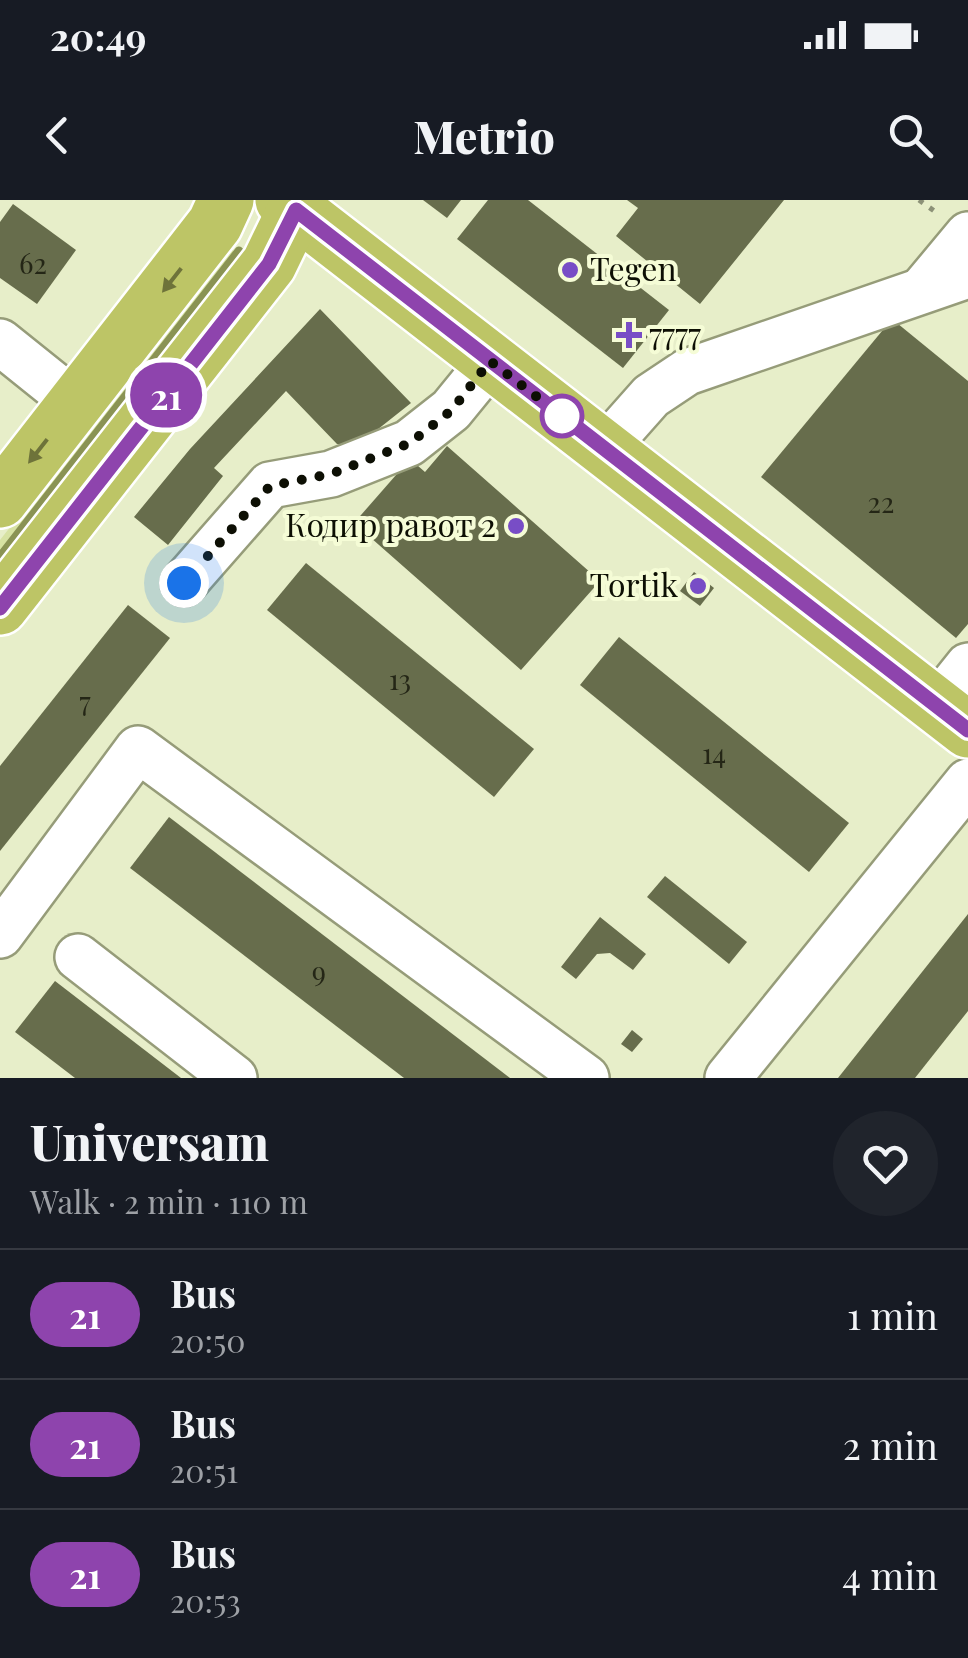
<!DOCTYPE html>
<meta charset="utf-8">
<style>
body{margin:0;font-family:"Playfair Display",serif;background:#20242c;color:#f1f3f6;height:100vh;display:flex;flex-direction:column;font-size:38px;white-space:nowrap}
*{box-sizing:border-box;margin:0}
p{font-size:32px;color:#9ea1a6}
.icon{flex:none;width:55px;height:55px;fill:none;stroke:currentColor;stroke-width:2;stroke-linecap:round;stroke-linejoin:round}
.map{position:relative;height:878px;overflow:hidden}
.details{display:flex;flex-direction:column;background:#171b24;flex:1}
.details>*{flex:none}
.badge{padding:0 20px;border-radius:32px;font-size:35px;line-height:65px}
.you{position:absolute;width:50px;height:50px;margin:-25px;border:8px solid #fff;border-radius:50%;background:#1a73e8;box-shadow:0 0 0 15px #1a73e833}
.map>.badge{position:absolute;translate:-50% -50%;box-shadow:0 0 0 5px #fff}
.round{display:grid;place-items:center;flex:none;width:105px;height:105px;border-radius:52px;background:#20242c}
.headline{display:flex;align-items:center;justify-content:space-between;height:170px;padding:0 30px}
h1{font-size:48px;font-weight:800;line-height:75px}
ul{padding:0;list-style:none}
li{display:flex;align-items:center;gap:30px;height:130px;padding:0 30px;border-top:2px solid #363941}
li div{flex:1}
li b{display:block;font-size:38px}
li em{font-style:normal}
li .badge{min-width:110px;font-weight:700;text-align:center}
.status{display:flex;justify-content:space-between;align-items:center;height:70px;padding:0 50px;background:#171b24;direction:ltr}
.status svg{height:28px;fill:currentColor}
header{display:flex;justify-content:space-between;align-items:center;height:130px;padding:0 30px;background:#171b24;font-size:45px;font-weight:800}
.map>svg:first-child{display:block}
.green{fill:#d7e2a3}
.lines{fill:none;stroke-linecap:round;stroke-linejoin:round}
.stream{stroke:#8a9354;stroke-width:9}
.building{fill:#676d4c}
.minor-casing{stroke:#969c79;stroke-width:50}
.major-casing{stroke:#fff;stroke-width:60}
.path{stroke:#8c9177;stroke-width:5;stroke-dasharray:5 8;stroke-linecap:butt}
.minor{stroke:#fff;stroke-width:45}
.major{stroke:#bdc566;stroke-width:55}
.oneway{fill:#6e733a}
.line-casing{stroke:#fff;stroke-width:22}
.line{stroke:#8e44ad;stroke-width:15}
.walk{stroke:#0d0f04;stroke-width:10;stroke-dasharray:0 18}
.poi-dot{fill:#784dc6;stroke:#f5fcd6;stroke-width:4}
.stop-dot{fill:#fff;stroke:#8e44ad;stroke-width:5}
.labels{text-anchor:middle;stroke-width:8;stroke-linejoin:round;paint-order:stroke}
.number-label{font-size:28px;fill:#242616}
.poi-label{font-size:32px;fill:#0d0f04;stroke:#f5fcd6;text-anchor:start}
</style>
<div class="status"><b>20:49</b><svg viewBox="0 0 49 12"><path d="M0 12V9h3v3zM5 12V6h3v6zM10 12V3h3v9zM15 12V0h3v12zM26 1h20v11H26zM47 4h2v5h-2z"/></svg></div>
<header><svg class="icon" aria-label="back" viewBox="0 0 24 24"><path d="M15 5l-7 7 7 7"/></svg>Metrio<svg class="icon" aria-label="search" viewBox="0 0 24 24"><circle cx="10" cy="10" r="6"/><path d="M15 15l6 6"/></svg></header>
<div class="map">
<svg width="968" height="878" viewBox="0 0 968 878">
<rect width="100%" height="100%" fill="#e7eec9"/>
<!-- green -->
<polygon class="green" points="230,48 245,60 0,372 0,340"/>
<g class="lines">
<!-- stream -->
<polyline class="stream" points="0,357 239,51"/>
</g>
<!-- building -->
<g class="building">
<polygon points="423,0 461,0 447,18"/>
<polygon points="488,0 528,0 669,110 623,168 457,39"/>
<polygon points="627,0 784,0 700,104 616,36 638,8"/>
<polygon points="13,4 76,50 37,104 0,78 0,22"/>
<polygon points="320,109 411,203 358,245 337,244 286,191 214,268 223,276 168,345 134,317 190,249"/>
<polygon points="892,119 968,181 968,424 956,438 761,277"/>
<polygon points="447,246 600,381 521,470 354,323 410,259 425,272"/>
<polygon points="306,363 534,549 494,597 267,410"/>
<polygon points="694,372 714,388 700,406 680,391"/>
<polygon points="128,405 170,438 0,651 0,566"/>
<polygon points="619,437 849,623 809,672 580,485"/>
<polygon points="169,617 510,878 404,878 130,668"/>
<polygon points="665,676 747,742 729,764 647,697"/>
<polygon points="968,714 968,811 915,878 838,878"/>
<polygon points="600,717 646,754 633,770 610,753 597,754 576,779 561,767"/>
<polygon points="55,781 181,878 75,878 15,832"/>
<polygon points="632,830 643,839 632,852 621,844"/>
</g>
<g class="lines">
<defs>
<g id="minor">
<polyline points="923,89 968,35"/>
<polyline points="0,142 76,203"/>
<polyline points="604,249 651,196 687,172 968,75"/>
<polyline points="184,383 270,285 331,274 409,243 451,210 491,161"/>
<polyline points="936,506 968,466"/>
<polyline points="0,735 138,549 586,878"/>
<polyline points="78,757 234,878"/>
<polyline points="728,878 968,582"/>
</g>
<g id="major">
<polyline points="283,0 968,530"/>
<polyline points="0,300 215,24 226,0"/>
<polyline points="0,407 269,64 300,0"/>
</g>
</defs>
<!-- minor casing -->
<use href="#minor" class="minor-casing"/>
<!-- major casing -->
<use href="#major" class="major-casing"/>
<!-- path -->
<polyline class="path" points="919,0 937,13"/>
<!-- minor -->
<use href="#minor" class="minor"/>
<!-- major -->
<use href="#major" class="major"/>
</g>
<!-- one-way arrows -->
<defs><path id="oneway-solid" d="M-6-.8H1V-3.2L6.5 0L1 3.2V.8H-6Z" transform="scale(2.5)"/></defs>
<g class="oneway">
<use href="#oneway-solid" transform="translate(172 80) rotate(128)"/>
<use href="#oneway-solid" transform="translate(38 251) rotate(128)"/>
</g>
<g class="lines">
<defs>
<polyline id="line" points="0,408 269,64 296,10 968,530"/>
</defs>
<!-- line casing -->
<use href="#line" class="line-casing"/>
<!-- line -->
<use href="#line" class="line"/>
<!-- walk -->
<polyline class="walk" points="184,383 270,286 331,274 410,243 452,210 490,161 562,216"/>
</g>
<!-- markers -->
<g class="poi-dot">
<circle cx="570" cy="70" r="10"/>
<path d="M624 120h10v10h10v10h-10v10h-10v-10h-10v-10h10z"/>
<circle cx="516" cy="326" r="10"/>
<circle cx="698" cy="386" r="10"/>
</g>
<circle class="stop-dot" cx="562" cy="216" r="20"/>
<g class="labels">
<!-- number labels -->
<g class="number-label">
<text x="33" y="74">62</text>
<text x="881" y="313">22</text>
<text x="400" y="490">13</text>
<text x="85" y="512">7</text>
<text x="714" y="564">14</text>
<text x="319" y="782">9</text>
</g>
<!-- poi labels -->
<g class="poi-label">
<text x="590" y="81">Tegen</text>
<text x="649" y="146">7777</text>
<text x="496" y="337" text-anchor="end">Кодир равот 2</text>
<text x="678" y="397" text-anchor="end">Tortik</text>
</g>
</g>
</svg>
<div class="you" style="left:184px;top:383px"></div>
<b class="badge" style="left:166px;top:195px;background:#8e44ad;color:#fff">21</b>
</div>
<section class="details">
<div class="headline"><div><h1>Universam</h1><p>Walk · 2 min · 110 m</p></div><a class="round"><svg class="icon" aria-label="heart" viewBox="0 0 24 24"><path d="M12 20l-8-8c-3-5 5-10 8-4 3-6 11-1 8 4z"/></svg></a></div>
<ul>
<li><span class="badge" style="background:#8e44ad;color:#fff">21</span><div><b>Bus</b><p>20:50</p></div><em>1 min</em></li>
<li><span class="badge" style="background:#8e44ad;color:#fff">21</span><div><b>Bus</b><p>20:51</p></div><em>2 min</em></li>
<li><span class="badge" style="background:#8e44ad;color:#fff">21</span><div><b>Bus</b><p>20:53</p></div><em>4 min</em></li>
</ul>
</section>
